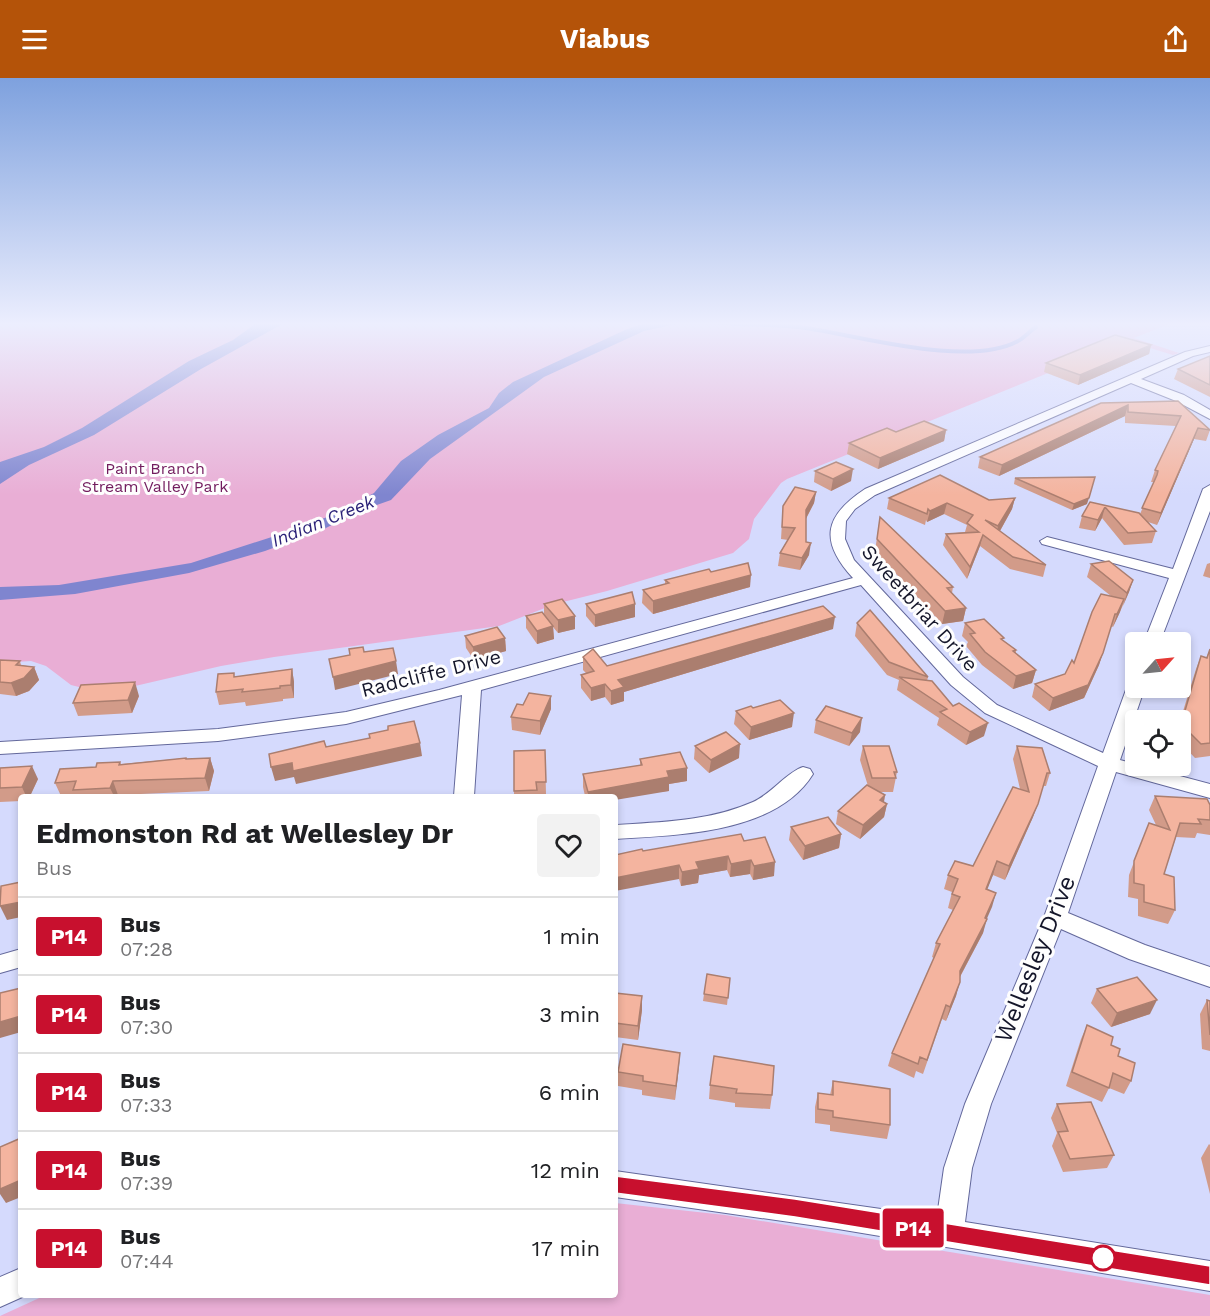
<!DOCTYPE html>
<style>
body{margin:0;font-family:"Work Sans",sans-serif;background:#f2f2f2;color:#202124;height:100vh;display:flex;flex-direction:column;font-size:22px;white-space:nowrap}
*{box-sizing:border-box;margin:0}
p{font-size:20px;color:#757577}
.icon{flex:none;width:33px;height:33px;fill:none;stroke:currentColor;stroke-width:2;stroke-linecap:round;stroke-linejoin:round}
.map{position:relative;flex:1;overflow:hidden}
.drawer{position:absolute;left:18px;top:716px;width:600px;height:504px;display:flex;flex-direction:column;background:#fff;border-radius:6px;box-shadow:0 3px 9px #0003}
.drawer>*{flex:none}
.badge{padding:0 12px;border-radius:4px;font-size:21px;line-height:39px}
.needle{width:39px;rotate:63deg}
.controls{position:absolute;left:1125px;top:554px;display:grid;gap:12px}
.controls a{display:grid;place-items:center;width:66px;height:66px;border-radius:6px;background:#fff;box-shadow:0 3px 9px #0003;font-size:30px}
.map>.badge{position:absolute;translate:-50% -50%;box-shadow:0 0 0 3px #fff}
.round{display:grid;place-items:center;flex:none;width:63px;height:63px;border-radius:6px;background:#f2f2f2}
.overview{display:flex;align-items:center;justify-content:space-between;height:102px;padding:0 18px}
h1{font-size:28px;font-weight:700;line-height:45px}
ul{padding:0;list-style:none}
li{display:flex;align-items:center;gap:18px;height:78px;padding:0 18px;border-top:2px solid #e0e0e0}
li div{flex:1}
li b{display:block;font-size:22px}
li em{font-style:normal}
li .badge{min-width:66px;font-weight:700;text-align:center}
header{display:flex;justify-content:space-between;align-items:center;height:78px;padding:0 18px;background:#b45309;color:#fff;font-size:27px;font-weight:700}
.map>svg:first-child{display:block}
.green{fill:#e9aed5}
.water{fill:#7f85cf}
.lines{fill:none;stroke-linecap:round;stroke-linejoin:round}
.stream{stroke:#7f85cf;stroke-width:4}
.minor-casing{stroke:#63689b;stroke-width:2}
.minor{fill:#fff;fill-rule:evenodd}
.wall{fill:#d29b89}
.shaded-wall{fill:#ab7e6f}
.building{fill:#f4b49f;stroke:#ab7e6f;stroke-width:1.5}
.line{fill:#c8102e;stroke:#fff;stroke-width:1.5}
.stop-dot{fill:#fff;stroke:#c8102e;stroke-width:3}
.labels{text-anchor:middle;stroke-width:6;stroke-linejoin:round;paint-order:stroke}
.far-park-label{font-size:16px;fill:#721c5e;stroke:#fefefe}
.far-water-label{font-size:18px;font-style:italic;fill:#281f76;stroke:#fefefe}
.street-label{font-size:20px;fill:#14162a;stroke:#fefefe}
.near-street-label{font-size:24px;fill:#14162a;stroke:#fefefe}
</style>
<header><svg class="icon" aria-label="menu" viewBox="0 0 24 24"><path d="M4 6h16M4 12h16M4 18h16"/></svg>Viabus<svg class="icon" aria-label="share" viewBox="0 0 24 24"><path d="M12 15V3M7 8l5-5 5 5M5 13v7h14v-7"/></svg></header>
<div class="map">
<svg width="1210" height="1238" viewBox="0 0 1210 1238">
<rect width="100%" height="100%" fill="#d5dafd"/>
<!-- green -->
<g class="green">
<polygon points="0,244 1174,244 1134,260 1179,275 1173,277 1127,263 787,401 781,405 754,441 749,461 733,475 607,513 555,526 499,548 274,579 221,588 135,608 91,612 71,607 46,588 31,583 0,585"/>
<polygon points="615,1125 725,1137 1210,1217 1210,1238 0,1238 48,1216 615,1216"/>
</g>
<!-- water -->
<g class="water">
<polygon points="258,244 286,244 201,291 94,357 29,387 0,406 0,384 44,369 82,350 189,283 233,262"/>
<polygon points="648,244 685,244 644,253 544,299 430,381 391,422 357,434 324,451 265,473 189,495 75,516 0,522 0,509 59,507 191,485 278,457 330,438 374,415 401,383 438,357 489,330 499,315 513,304 625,252"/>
</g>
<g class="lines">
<!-- stream -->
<path class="stream" d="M715,244C745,248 776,245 806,250C860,258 969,290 1018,263C1024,260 1030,253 1036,249"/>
<defs>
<g id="minor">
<path d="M1210,268V274L1193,278L1141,301L1184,317L1210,332V341L1176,323L1131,305L875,417L855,431L846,443L845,461L854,482L963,599L997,627L1103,675L1127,609L1136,604V609H1145L1120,682L1210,706V720L1116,694L1068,835L1145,867L1210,889V909L1129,881L1061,851L991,1026L972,1090L965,1144L1210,1183V1213L838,1151L615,1119V1093L937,1139L944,1090L965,1026L1044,839L1098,688L985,635L951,607L861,507L481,612L474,718H454L462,617L346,646L218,663L0,676V664L218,651L346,634L439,612L853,500C819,463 824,438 865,411L1185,274Z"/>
<polygon points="1210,407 1210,433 1160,564 1144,564 1169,500 1042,466 1040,463 1047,459 1173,491 1203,411"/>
<path d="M803,689L810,691L813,696C776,756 677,757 615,761V747C662,744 710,743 753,724C771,716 787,694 803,689Z"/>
<polygon points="21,871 21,889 0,895 0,877"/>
<polygon points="21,1190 21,1216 29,1216 0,1229 0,1199"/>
</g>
</defs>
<!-- minor casing -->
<use href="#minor" class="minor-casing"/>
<!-- minor -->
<use href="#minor" class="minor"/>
</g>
<!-- wall -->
<g class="wall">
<polygon points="1151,267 1149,276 1078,307 1044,294 1046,285"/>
<polygon points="1210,278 1210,319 1174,301 1178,291"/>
<polygon points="1178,323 1210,352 1206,363 1194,361 1157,447 1148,444 1156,453 1152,465 1124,467 1102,440 1095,453 1079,450 1082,438 1090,424 1140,436 1154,404 1151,404 1155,392 1176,348 1125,345 1125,338 999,398 978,390 980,379 1101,325"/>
<polygon points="946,352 944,363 878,391 847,376 849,365 896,354"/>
<polygon points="815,393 851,403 831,413 814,404"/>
<polygon points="1015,400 1087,426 1072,432 1014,406"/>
<polygon points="816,414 814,425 806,441 806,464 809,477 800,492 778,488 780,475 788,462 781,461 783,428"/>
<polygon points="889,420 989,422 1015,420 1012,431 1000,453 1046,487 1043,499 1010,491 980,468 967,501 943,467 946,456 965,454 967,447 944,436 927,444 926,442 925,447 887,431"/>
<polygon points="880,439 953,509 952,515 966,530 963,543 942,546 875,473"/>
<polygon points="1210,485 1210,500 1203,498 1207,486"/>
<polygon points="1091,486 1133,502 1129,514 1113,549 1111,548 1099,587 1084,620 1049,633 1032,619 1035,606 1065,596 1074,585 1111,518 1087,499"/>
<polygon points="711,494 750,509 653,536 642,525 643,512 665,506 665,502"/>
<polygon points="544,526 575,551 558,555 553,549 554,561 537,566 526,550 526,538 544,537"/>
<polygon points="586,526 635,539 595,549 586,538"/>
<polygon points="857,545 928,599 927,603 984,658 966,667 937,647 939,640 897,612 899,602 887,597 855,558"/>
<polygon points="965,545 1003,562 1016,572 1016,575 1036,592 1032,605 1013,611 982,587 966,568 968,564 962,558"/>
<polygon points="833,551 624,614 624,623 611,627 605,619 591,623 581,610 581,597 586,595 583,592 583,579 607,588"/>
<polygon points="465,558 505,560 506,573 474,582 466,570"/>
<polygon points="1210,571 1210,678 1195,680 1180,664 1180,643 1196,591 1201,578 1206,580"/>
<polygon points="0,582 20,583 21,587 34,589 39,602 29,613 16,618 0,616"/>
<polygon points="292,591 294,604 294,620 283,621 283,623 246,628 245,624 219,627 216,614 235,599"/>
<polygon points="139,618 132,635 78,638 73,625"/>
<polygon points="551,631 540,657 512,652 511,639"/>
<polygon points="736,633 792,649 749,662 734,646"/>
<polygon points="816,642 860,654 849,668 814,655"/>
<polygon points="695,668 739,680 709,695 694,681"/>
<polygon points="863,668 897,694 893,714 879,714 885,717 884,724 887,726 884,739 860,761 836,746 838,733 868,708 860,682"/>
<polygon points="1017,668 1050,695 1046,708 1043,708 1033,739 1005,802 993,797 987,811 996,815 986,841 983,855 960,899 956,918 946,943 942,941 923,996 916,993 914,1000 888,988 892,975 934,880 932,879 936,865 953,832 948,830 952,814 944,811 948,797 973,788 1020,711 1013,681"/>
<polygon points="545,672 546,717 514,718 514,713"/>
<polygon points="186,680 187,681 210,680 214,693 209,713 118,717 117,718 75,718 75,717 61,718 55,705 96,689 120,684 121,686"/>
<polygon points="640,681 687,703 669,706 669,713 615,718 585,718 583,709 583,696 640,688"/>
<polygon points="0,690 38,701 30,718 21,718 21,723 0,724"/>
<polygon points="1155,718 1210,727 1210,757 1197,755 1195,760 1176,759 1164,796 1175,832 1168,846 1138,838 1138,821 1128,819 1129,797 1149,745 1156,747 1149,732"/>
<polygon points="791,749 841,756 839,770 803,782 789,762"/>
<polygon points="744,763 774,798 753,802 750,796 730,799 727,792 699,797 698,805 681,808 679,801 643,773"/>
<polygon points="707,896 730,900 727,927 703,923"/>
<polygon points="1097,911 1150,936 1111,949 1091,925"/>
<polygon points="615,915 642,918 642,932 638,962 615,959"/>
<polygon points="1207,922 1210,923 1210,973 1202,971 1200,936"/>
<polygon points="1087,947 1111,967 1131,1003 1124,1016 1109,1010 1102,1024 1066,1008 1081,961"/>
<polygon points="680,975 675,1022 642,1017 642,1012 618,1008 618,994"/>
<polygon points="833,1003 890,1047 887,1061 830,1053 830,1047 815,1045 815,1029 818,1015 830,1017"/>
<polygon points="710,1007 772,1017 770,1031 735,1029 735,1025 709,1021"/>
<polygon points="1057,1026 1114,1077 1107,1090 1063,1094 1052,1068 1057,1055 1051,1040"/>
<polygon points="1209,1066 1210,1067 1210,1116 1201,1080"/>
</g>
<!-- shaded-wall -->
<g class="shaded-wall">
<polygon points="1151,267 1149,276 1078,307 1080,297"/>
<polygon points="1128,327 1125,338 999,398 1002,387"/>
<polygon points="1198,350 1194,361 1157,447 1161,435"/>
<polygon points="946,352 944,363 878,391 880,380"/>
<polygon points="853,391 851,403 831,413 833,401"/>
<polygon points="816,414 814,425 804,444 806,432"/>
<polygon points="1015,420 1012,431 996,460 998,448"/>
<polygon points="1089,420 1087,426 1072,432 1074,426"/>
<polygon points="947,425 944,436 927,444 930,433"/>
<polygon points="1105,429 1102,440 1095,453 1098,442"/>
<polygon points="983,457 980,468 967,501 970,489"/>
<polygon points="811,465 809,477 800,492 802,480"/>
<polygon points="751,497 750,509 653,536 653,523"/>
<polygon points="1133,502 1129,514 1123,528 1127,515"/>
<polygon points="1124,521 1120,534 1113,549 1117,536"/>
<polygon points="635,526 635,539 595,549 595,537"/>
<polygon points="966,530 963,543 942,546 945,533"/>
<polygon points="575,538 575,551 558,555 558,542"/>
<polygon points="835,539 833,551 624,614 624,623 611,627 611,613 618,602"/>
<polygon points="553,548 554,561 537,566 537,553"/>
<polygon points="505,560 506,573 474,582 473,569"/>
<polygon points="1103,575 1099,587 1084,620 1049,633 1053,620"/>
<polygon points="396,583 398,596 335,612 333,599"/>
<polygon points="34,589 39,602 29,613 16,618 11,605"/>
<polygon points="292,591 294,604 294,620 291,607"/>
<polygon points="1036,592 1032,605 1013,611 1016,598"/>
<polygon points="135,604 139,618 132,635 128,622"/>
<polygon points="605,606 605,619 591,623 591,610"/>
<polygon points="551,618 551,631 540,657 540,643"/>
<polygon points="794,635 792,649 749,662 751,649"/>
<polygon points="862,640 860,654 849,668 852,655"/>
<polygon points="988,645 984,658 966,667 970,654"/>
<polygon points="420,665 422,678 296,706 294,699 275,703 271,689 292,685"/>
<polygon points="740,666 739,680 709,695 711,682"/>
<polygon points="210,680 214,693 209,713 205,700"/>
<polygon points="32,688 38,701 30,718 26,718 22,709"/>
<polygon points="687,690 687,703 669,706 669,713 615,722 615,718 588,718 588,714 667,693"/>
<polygon points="113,703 118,717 117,718 114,718 110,710"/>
<polygon points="885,717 883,729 887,726 884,739 860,761 863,747 880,722"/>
<polygon points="1038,726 1033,739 1005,802 1009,788"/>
<polygon points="841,756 839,770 803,782 805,768"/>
<polygon points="728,778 727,792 699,797 698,805 681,808 682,794 696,784"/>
<polygon points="751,782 750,796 730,799 731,786"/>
<polygon points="997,783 993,797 982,825 986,811"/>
<polygon points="775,784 774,798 753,802 754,788"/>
<polygon points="679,787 679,801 615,813 615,800"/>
<polygon points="996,815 992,829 981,854 985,840"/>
<polygon points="21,824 21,839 7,842 0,828"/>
<polygon points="987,841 983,855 956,906 960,893"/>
<polygon points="960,904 956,918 946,943 950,929"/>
<polygon points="642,918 642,932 638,962 638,948"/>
<polygon points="1157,922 1150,936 1111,949 1117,935"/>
<polygon points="21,938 21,954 0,960 0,944"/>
<polygon points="680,975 679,989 675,1022 676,1008"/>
<polygon points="21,1102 21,1119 6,1125 0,1116 0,1107"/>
</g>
<!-- building -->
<g class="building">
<polygon points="1115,257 1151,267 1080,297 1046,285"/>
<polygon points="1210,278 1210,307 1178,291"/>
<polygon points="1178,323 1210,352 1198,350 1161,435 1142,430 1157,397 1158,393 1155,392 1181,338 1128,334 1128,327 1002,387 980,379 1101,325"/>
<polygon points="924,343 946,352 880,380 849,365 887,350 896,354"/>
<polygon points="836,384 853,391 833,401 815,393"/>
<polygon points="940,397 989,422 1015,420 998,448 985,442 1046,487 1013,479 983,457 970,489 946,456 979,454 967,445 973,437 947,425 930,433 928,431 927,436 889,420"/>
<polygon points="1095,399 1089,420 1074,426 1015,400"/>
<polygon points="795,409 816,414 806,432 806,464 811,465 802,480 780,475 795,450 782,449 783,428"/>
<polygon points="1090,424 1139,435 1156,453 1128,455 1105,429 1098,442 1082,438"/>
<polygon points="880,439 953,509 947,510 966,530 945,533 877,461"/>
<polygon points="1109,483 1133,502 1127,515 1091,486"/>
<polygon points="748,485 751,497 653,523 643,512 669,505 665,502 709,491 711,494"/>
<polygon points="632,514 635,526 595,537 586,526"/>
<polygon points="1101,516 1124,521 1117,536 1115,536 1103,575 1088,607 1053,620 1035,606 1065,596 1072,582 1074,585 1092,534"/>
<polygon points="562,521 575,538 558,542 544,526"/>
<polygon points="823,528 835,539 618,602 624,609 611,613 605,606 591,610 581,597 594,593 583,579 593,571 607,588"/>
<polygon points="870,532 928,599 889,584 857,545"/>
<polygon points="542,534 553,548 537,553 526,538"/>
<polygon points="984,541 1004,560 1001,561 1016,572 1013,573 1036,592 1016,598 985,574 970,556 975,555 965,545"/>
<polygon points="497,549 505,560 473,569 465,558"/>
<polygon points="363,569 364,574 393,570 396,583 333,599 329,581 350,577 349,571"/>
<polygon points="1210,571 1210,665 1201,666 1180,645 1180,643 1182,643 1201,578 1207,580"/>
<polygon points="0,582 20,583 16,587 34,589 24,600 11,605 0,604"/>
<polygon points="292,591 291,607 280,608 280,610 242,614 243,611 216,614 218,596 234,595 234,599"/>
<polygon points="899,599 932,603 953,628 959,625 988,645 970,654 940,634 947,631"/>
<polygon points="135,604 128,622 73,625 81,607"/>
<polygon points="529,615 551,618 540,643 511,639 517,626 523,627"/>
<polygon points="780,622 794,635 751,649 736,633 751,628 753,630"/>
<polygon points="826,628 862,640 852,655 816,642"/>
<polygon points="414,643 420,665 293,693 292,685 271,689 269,676 324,663 326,669 370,660 369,656 388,652 388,648"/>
<polygon points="726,654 740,666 711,682 695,668"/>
<polygon points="863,668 889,668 897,694 894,694 896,700 872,700"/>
<polygon points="1017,668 1042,670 1050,695 1047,695 1038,726 1009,788 997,783 986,811 996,815 985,840 987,841 960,893 960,904 950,929 946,927 927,982 920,979 918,986 892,975 940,866 936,865 960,819 952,816 958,801 948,797 955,783 973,788 1013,709 1029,714"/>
<polygon points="545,672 546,704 536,704 537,712 514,713 514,673"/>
<polygon points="680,674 687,690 667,693 669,699 588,714 583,696 642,687 640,681"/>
<polygon points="186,680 186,681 210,680 205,700 113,703 110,710 73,712 76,703 55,705 60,691 96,689 97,685 120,684 119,687"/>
<polygon points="32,688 22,709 0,710 0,690"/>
<polygon points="867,707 885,717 880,722 887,726 863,747 838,733"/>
<polygon points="1155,718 1207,721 1210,727 1210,742 1198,741 1201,746 1180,745 1164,796 1174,799 1175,832 1144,824 1144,807 1134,805 1134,783 1149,745 1170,752"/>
<polygon points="828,739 841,756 805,768 791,749"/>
<polygon points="741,756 744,763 765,759 775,784 754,788 751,782 731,786 728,778 696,784 699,791 682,794 679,787 615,800 615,777 642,771 643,773"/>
<polygon points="21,804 21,824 0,828 1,808"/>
<polygon points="707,896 730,900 728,920 704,916"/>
<polygon points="1137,899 1157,922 1117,935 1097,911"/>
<polygon points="21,910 21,938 0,944 0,915"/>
<polygon points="615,915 642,918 638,948 615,945"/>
<polygon points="1207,922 1210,923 1210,957"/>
<polygon points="1087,947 1113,959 1111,967 1120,971 1118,978 1135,985 1131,1003 1113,995 1109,1010 1072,994"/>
<polygon points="623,966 680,975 676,1008 643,1003 643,998 618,994"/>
<polygon points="714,978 774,988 772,1017 736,1015 737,1011 710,1007"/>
<polygon points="833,1003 890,1011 890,1047 833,1039 833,1033 818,1031 818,1015 833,1017"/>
<polygon points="1091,1024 1114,1077 1070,1081 1058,1054 1068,1053 1057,1026"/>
<polygon points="21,1060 21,1102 0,1111 0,1069"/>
</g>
<!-- sky -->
<linearGradient id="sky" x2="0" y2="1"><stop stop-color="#7ea1de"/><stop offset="0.59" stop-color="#eceefe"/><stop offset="1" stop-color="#eceefe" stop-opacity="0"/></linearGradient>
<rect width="1210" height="417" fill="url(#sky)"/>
<!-- line -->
<polygon class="line" points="615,1098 795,1121 1210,1188 1210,1207 795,1139 615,1115 609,1112 606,1106 609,1100"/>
<!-- markers -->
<circle class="stop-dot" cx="1103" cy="1180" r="12"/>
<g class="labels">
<!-- far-park labels -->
<g class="far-park-label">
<text x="155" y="396">Paint Branch<tspan x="155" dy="18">Stream Valley Park</tspan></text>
</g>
<!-- far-water labels -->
<g class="far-water-label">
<text transform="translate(323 443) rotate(-22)" y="6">Indian Creek</text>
</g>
<!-- street labels -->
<g class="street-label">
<text transform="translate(920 530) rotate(48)" y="7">Sweetbriar Drive</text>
<text transform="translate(431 595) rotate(-14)" y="7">Radcliffe Drive</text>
</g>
<!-- near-street labels -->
<g class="near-street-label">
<text transform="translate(1035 881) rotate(-68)" y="8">Wellesley Drive</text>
</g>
</g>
</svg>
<div class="controls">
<a><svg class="needle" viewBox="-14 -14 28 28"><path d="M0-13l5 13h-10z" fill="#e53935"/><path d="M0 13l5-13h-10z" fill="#757577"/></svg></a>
<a><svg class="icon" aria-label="locate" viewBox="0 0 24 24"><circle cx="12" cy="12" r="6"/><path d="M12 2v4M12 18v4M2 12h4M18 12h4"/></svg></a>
</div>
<b class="badge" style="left:913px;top:1150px;background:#c8102e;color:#fff">P14</b>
<section class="drawer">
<div class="overview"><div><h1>Edmonston Rd at Wellesley Dr</h1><p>Bus</p></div><a class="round"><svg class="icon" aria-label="heart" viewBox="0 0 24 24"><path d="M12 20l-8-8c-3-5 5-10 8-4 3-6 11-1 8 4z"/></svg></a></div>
<ul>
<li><span class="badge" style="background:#c8102e;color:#fff">P14</span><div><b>Bus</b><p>07:28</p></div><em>1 min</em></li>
<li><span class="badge" style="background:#c8102e;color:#fff">P14</span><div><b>Bus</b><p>07:30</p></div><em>3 min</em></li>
<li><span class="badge" style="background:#c8102e;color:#fff">P14</span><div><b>Bus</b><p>07:33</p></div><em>6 min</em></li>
<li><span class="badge" style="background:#c8102e;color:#fff">P14</span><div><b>Bus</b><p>07:39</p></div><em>12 min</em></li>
<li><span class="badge" style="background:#c8102e;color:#fff">P14</span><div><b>Bus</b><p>07:44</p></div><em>17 min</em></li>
</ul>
</section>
</div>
